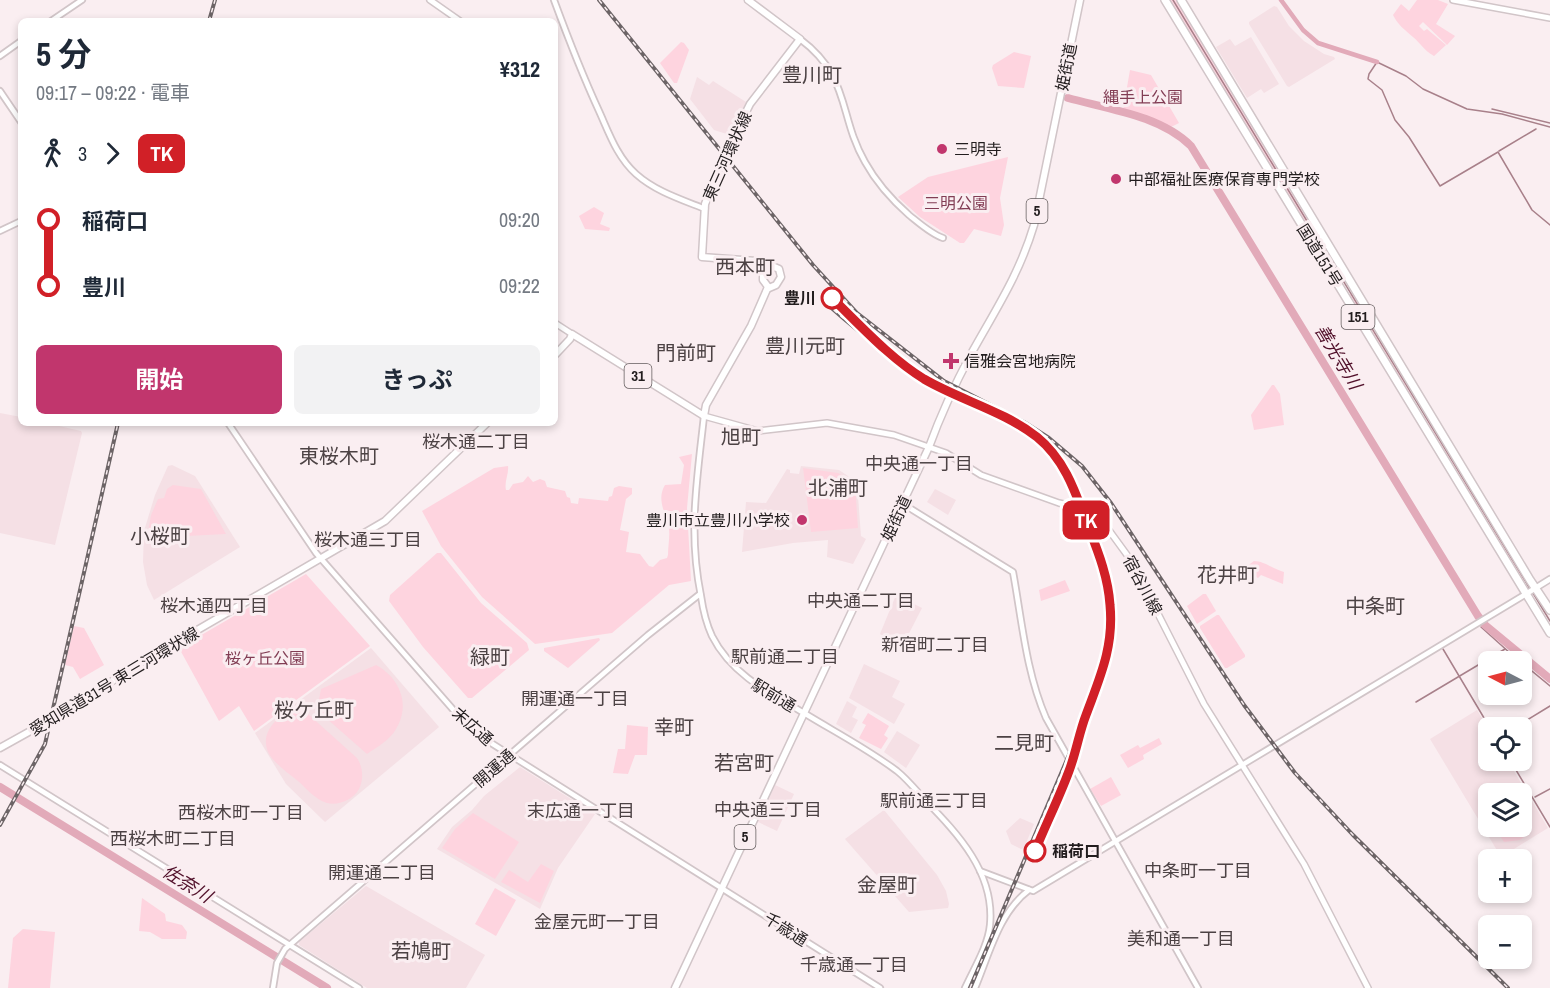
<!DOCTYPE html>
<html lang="ja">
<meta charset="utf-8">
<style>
body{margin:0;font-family:"Archivo Narrow","Noto Sans JP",sans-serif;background:#f2f2f3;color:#1f2937;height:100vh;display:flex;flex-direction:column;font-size:22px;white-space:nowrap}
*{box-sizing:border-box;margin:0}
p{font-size:20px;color:#747a83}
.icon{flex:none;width:33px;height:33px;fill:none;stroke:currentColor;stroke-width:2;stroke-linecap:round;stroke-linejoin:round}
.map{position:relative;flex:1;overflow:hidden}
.panel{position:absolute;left:18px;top:18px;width:540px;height:408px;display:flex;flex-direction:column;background:#fff;border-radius:9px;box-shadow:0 3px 9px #0003}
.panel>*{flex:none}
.badge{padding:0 12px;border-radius:9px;font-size:21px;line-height:39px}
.needle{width:39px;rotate:276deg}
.fabs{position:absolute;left:1478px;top:651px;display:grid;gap:12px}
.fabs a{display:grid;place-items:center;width:54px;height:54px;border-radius:9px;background:#fff;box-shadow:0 3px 9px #0003;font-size:30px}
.map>.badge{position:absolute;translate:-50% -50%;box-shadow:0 0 0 3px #fff}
.legs{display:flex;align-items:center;gap:9px;height:66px;padding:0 18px;font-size:20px}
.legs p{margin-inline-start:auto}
.overview{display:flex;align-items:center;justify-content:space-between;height:102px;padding:0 18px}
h1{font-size:33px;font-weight:700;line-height:45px}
.action{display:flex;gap:12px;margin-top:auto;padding:12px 18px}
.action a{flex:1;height:69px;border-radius:9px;background:#c1366d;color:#fff;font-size:24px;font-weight:700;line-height:69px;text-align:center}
.action a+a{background:#f2f2f3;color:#1f2937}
ul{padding:0 18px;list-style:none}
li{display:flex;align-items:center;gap:21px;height:66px;font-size:22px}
li i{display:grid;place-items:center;width:9px;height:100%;margin:0 8px;background:currentColor}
li i::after{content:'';width:15px;height:15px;margin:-8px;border:4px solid;border-radius:50%;background:#fff}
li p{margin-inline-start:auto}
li:first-child i{background:linear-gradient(#0000 50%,currentColor 0)}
li:last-child i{background:linear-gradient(currentColor 50%,#0000 0)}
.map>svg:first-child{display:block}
.built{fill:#f5e0e5;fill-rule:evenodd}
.green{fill:#fed4df}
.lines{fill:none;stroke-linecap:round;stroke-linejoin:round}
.stream{stroke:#a8808a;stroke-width:1.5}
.canal{stroke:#e2aab9;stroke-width:4.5}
.river{stroke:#e2aab9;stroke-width:8}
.tertiary-casing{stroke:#d1c5c8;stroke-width:8}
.secondary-casing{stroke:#d1c5c8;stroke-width:8}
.primary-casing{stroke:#d1c5c8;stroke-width:9}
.trunk-casing{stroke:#d1c5c8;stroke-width:10}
.tertiary{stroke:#fff;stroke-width:4.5}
.secondary{stroke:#fff;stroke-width:5}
.primary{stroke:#fff;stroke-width:6}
.trunk{stroke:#fff;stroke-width:7}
.rail-casing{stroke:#6c6466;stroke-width:4}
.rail{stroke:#faeef1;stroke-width:1.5;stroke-dasharray:4.5;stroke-linecap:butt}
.line-1-casing{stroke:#fff;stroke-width:14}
.line-1{stroke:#d12027;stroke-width:9}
.poi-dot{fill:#c1366d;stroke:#faeef1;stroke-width:2}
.stop-1-dot{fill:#fff;stroke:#d12027;stroke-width:3}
.labels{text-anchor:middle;stroke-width:6;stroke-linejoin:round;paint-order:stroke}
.shield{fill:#faeef1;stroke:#635c5d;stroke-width:1.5}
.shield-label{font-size:15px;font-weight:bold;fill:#221d1e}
.street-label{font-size:16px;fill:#221d1e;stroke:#faeef1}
.park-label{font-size:16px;fill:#823d54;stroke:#faeef1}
.poi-label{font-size:16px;fill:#221d1e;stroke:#faeef1;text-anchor:start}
.stop-label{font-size:16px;font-weight:bold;fill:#221d1e;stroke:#faeef1;text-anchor:end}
.water-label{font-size:18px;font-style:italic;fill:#51102a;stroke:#faeef1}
.neighbourhood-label{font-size:18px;fill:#4c4244;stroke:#faeef1}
.quarter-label{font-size:20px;fill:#4c4244;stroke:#faeef1}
</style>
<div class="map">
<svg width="1550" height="988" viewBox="0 0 1550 988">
<rect width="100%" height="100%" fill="#faeef1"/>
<!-- built -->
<g class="built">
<polygon points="1274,6 1277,7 1289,26 1304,41 1324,54 1334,57 1335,59 1289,87 1287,86 1249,24 1249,22"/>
<polygon points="1251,37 1279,84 1264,93 1261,89 1247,98 1216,47 1230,39 1235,46"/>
<polygon points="697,77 709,85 713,81 746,102 730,135 714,130 690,99"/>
<polygon points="0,413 21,417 21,423 46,423 81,431 82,433 55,545 0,533"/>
<polygon points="172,465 195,476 240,547 154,600 147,585 143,562 144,531 155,495 168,466"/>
<polygon points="801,466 839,470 857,482 861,536 866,539 853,564 827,557 828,540 793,543 742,552 746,502 766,503 787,469 790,470 790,473 799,474"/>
<polygon points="935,489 956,500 948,515 927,502"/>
<polygon points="896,595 922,608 902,647 880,634"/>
<polygon points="371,648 439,727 325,822 286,784 255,733"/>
<polygon points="864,664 900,681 892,697 905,704 894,724 849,698"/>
<polygon points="847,701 857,707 852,717 858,720 851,733 836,724"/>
<path d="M1477,710L1488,728V760L1508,761L1548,828L1501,857L1430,739ZM1488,794H1521V826H1488Z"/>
<polygon points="897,731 920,745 906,768 884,752"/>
<polygon points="520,767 595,814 558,868 540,909 437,849 452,827 472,810 484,796"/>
<polygon points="775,785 794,794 777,831 758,822"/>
<polygon points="884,810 937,875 946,891 949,904 948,908 909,912 845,839"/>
<polygon points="1020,818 1034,824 1024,848 1021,849 1011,844 1006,831"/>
<polygon points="366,886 485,955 466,988 367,988 299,945 299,942"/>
</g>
<!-- green -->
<g class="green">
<polygon points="1168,0 1177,0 1320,235 1342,275 1337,278"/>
<path d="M1417,0H1438L1448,4L1436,24L1455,36L1447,45L1423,22L1419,26L1424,31L1427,29L1446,45L1434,56C1425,51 1421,44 1413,37C1405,30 1398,25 1393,15L1401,4L1409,11Z"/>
<polygon points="681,42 684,43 689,50 677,83 674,83 660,63"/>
<polygon points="1014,52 1031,56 1024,88 998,86 992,68 993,65"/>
<polygon points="1130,70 1151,75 1179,123 1171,127 1159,121 1124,112 1123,110"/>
<polygon points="1008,157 1000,198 1004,225 1001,236 974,229 964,243 960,243 920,217 898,197 928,177"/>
<polygon points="594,207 604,213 600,224 610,228 609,231 585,229 579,216"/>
<polygon points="1353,292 1395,359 1416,398 1411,401 1348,295"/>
<polygon points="1272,385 1274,385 1280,394 1284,425 1254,430 1251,415"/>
<polygon points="1428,414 1502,536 1513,561 1525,580 1521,583 1447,461 1423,417"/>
<path d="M692,454L687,508L691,581L669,585L612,633L535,644L482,597L441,546L422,511L494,468L508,466C509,474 504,482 506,490H509L513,484L523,482L528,476L533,482L540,479L545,481L547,487L565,491L567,497L570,498L571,503L578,504L579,498L608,501L609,497L612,496L614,488L619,486L632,488V494L626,499L620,530L629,532L626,552L640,554L649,566L653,567L660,560L667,558L668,555C668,546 670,537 669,529C666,513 656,500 665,485L681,484L684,465L679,457Z"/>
<polygon points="803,468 838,473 855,484 858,528 811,532"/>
<polygon points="173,485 201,489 226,534 147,538 151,515 158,499 164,498 167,489"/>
<polygon points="437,553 441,553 481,603 527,643 529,650 472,698 468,698 423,647 389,601 390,595"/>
<path d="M1254,561C1264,561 1273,569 1284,572L1283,584L1261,575L1258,578L1243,569Z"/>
<polygon points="306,574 370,646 254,731 239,706 219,721 179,648"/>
<polygon points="1065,580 1070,591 1041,601 1039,590"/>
<polygon points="1203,594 1206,594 1216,611 1197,624 1187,606"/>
<polygon points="1217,615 1219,615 1245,655 1245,657 1227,668 1225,668 1200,628 1200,626"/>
<polygon points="74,626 84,628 104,665 80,679 73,667 65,665"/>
<polygon points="599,638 600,640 568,668 544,651 544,648"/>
<path d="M376,665C400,678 411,705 396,729C390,740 377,747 367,754L317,710L321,689Z"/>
<path d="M293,711L308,714L357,758C363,767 364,779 359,789C354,799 339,806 327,803C316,800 307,789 298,781C289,774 278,766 271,757C257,738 274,716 293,711Z"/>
<polygon points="868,713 889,726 884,735 888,738 881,749 859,738 866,725 862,723"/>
<polygon points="627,725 648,727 647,755 635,755 628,774 613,773 618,749 625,749"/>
<polygon points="1159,738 1162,744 1143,755 1144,759 1128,768 1120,755 1138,745 1140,748"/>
<polygon points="1111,777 1121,795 1101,806 1090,789"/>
<polygon points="1521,797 1532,816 1529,833 1520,840 1504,842 1494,827 1521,826"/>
<polygon points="473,813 519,842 495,879 442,848 455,829"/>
<polygon points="541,864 554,871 540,903 501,882 509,870 528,882"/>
<polygon points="495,888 516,900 496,936 475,924"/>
<polygon points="142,898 165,914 166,921 182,925 187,932 186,939 162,939 150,932 139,931"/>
<polygon points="23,929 55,932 50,988 8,988 13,938"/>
</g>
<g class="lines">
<!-- stream -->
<g class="stream">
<polyline points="1173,0 1530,589"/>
<polyline points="1492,109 1550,123"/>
<polyline points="1550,127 1502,114 1467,109 1423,89 1406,76 1377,62 1369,74 1368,79 1382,90 1395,120 1409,137 1440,186 1498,152 1532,210 1550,225"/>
<polyline points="1499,151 1536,129"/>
<polyline points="1533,593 1550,621"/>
<polyline points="1481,627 1520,662"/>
<polyline points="1443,649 1490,728"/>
<polyline points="1521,662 1550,686"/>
<polyline points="1416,702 1505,649"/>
<polyline points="1514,728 1550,706"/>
<polyline points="1510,760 1550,827"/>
<polyline points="1535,797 1550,789"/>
</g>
<!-- canal -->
<polyline class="canal" points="1281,0 1303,30 1318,43 1377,62"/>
<!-- river -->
<g class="river">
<path d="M1068,98C1109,109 1161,116 1191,146L1478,616L1485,625L1550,679"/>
<polyline points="0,787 327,988"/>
</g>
<defs>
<g id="tertiary">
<path d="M554,0C568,38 582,74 599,111C609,133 617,157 636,174C655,191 680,199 705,209"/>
<polyline points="51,21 82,0"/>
<path d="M800,39C851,77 838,115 865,162C876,182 892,200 909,215C919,223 931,234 943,238"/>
<polyline points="0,56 21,41"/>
<polyline points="0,91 21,122"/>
<polyline points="0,231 21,221"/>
<path d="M704,416C697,480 688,532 701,596C703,610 706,623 712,636C731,674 769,693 804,713C835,732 868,749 897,771C907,779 916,790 925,800C958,834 995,873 990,925C988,946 974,968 965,988"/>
<polyline points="228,423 316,553 457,714 480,736 880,988"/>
<path d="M903,504L1013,572C1022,621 1026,672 1046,718L1198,988"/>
<polyline points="0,765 359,988"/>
<polyline points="980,871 1033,891 1526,594"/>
<polyline points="273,988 277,963 285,949 648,635 700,594"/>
<path d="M975,988C989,955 999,912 1029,890"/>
</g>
<g id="secondary">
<polyline points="430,0 460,21"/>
<polyline points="1453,0 1550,18"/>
<polyline points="555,323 572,334"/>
<polyline points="704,416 758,431 827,423 894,435 946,453 981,475 1059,503 1095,511 1130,559 1204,704 1304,864 1368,988"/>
<polyline points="1526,594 1550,579"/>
</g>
<g id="primary">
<polyline points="748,0 800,39 750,104 727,150 705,204 702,257 756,261 772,266"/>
<polygon points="772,266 779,269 781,277 776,285 769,288 763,280 763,275 768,268"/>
<polyline points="555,355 570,339 572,334 704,416 706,405 751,326 768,287"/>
<polyline points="0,748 52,719 144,661 385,521 487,423"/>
<path d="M675,988L929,447C941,414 955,384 971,354C996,309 1019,275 1034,225L1080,0"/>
</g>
<g id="trunk">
<polyline points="1165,0 1550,633"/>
<polyline points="1181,0 1530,580 1550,610"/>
</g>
</defs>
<!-- tertiary casing -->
<use href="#tertiary" class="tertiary-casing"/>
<!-- secondary casing -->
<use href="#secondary" class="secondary-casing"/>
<!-- primary casing -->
<use href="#primary" class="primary-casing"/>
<!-- trunk casing -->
<use href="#trunk" class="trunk-casing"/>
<!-- tertiary -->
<use href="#tertiary" class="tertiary"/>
<!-- secondary -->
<use href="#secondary" class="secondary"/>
<!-- primary -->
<use href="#primary" class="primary"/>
<!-- trunk -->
<use href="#trunk" class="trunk"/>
<defs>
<g id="rail">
<polyline points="599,0 813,265 857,313 944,381 1024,422 1049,438 1082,466 1111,503 1244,705 1295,773 1353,835 1508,988"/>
<polyline points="209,21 215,0"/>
<path d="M827,304C864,337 904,369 948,391"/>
<polyline points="0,825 45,744 118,423"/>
<path d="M970,988L1102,677C1121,617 1107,576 1086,519C1074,488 1062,460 1036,437"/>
</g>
</defs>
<!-- rail casing -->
<use href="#rail" class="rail-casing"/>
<!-- rail -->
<use href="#rail" class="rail"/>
</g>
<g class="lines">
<defs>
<path id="line-1" d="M832,298C861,326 890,358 924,379C960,400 1004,411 1037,437C1063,458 1074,488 1085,518C1096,547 1108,574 1110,605C1114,647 1100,677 1086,715C1079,733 1076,753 1069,771C1059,798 1046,824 1035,851"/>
</defs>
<!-- line-1 casing -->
<use href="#line-1" class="line-1-casing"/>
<!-- line-1 -->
<use href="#line-1" class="line-1"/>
</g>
<!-- markers -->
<g class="poi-dot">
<circle cx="942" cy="149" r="6"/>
<circle cx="1116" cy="179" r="6"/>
<path d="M948 352h6v6h6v6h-6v6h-6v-6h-6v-6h6z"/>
<circle cx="802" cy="520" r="6"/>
</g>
<g class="stop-1-dot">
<circle cx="832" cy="298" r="10"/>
<circle cx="1035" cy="851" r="10"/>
</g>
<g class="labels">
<!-- shield labels -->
<g class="shield">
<rect x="1026.5" y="199" width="21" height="24" rx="4.5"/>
<rect x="1341.5" y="305" width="33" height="24" rx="4.5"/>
<rect x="624.5" y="364" width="27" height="24" rx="4.5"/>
<rect x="734.5" y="825" width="21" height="24" rx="4.5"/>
</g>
<g class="shield-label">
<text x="1037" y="216">5</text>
<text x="1358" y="322">151</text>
<text x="638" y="381">31</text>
<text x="745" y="842">5</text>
</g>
<!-- street labels -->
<g class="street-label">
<text transform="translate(1066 67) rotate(-79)" y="6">姫街道</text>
<text transform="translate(727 156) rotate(-66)" y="6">東三河環状線</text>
<text transform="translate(1320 255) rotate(58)" y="6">国道151号</text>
<text transform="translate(896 518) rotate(-65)" y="6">姫街道</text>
<text transform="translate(1143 585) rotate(62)" y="6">宿谷川線</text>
<text transform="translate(114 681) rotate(-31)" y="6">愛知県道31号 東三河環状線</text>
<text transform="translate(774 695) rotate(31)" y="6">駅前通</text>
<text transform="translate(473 726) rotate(41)" y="6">末広通</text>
<text transform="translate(494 768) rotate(-41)" y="6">開運通</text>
<text transform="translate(786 929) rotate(32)" y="6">千歳通</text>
</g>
<!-- park labels -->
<g class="park-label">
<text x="1143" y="103">縄手上公園</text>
<text x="956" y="209">三明公園</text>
<text x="265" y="664">桜ヶ丘公園</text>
</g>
<!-- poi labels -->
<g class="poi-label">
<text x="954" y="155">三明寺</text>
<text x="1128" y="185">中部福祉医療保育専門学校</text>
<text x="964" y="367">信雅会宮地病院</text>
<text x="790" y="526" text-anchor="end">豊川市立豊川小学校</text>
</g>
<!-- stop labels -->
<g class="stop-label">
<text x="816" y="304">豊川</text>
<text x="1052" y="857" text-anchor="start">稲荷口</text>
</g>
<!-- water labels -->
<g class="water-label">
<text transform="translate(1338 357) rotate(59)" y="6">善光寺川</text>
<text transform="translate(187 884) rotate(32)" y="6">佐奈川</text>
</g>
<!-- neighbourhood labels -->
<g class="neighbourhood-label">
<text x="476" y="448">桜木通二丁目</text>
<text x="919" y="470">中央通一丁目</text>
<text x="368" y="546">桜木通三丁目</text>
<text x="861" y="607">中央通二丁目</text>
<text x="214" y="612">桜木通四丁目</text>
<text x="935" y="651">新宿町二丁目</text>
<text x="785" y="663">駅前通二丁目</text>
<text x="575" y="705">開運通一丁目</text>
<text x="934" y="807">駅前通三丁目</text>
<text x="768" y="816">中央通三丁目</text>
<text x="581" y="817">末広通一丁目</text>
<text x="241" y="819">西桜木町一丁目</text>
<text x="173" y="845">西桜木町二丁目</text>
<text x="1198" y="877">中条町一丁目</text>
<text x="382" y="879">開運通二丁目</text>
<text x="597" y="928">金屋元町一丁目</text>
<text x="1181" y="945">美和通一丁目</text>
<text x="854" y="971">千歳通一丁目</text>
</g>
<!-- quarter labels -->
<g class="quarter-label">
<text x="812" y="82">豊川町</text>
<text x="745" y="274">西本町</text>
<text x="805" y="353">豊川元町</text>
<text x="686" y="360">門前町</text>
<text x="741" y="444">旭町</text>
<text x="339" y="463">東桜木町</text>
<text x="838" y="495">北浦町</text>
<text x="160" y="543">小桜町</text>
<text x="1227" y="582">花井町</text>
<text x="1375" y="613">中条町</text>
<text x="490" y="664">緑町</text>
<text x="314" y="717">桜ケ丘町</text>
<text x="674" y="734">幸町</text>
<text x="1024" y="750">二見町</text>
<text x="744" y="770">若宮町</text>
<text x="887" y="892">金屋町</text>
<text x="421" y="958">若鳩町</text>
</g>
</g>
</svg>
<div class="fabs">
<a><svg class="needle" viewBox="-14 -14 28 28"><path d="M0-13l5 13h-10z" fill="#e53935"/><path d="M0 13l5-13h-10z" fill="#747a83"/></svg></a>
<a><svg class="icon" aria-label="locate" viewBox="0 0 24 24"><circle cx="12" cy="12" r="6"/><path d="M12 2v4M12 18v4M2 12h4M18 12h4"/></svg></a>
<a><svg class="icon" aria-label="layers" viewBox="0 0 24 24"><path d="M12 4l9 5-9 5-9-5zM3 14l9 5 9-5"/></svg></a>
<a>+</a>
<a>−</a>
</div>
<b class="badge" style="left:1086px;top:520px;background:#d12027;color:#fff">TK</b>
<section class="panel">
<div class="overview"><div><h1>5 分</h1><p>09:17 – 09:22 · 電車</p></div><b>¥312</b></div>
<div class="legs"><svg class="icon" aria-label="walk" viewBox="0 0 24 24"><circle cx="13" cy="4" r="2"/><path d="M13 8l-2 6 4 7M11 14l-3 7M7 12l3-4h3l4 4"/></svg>3<svg class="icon" aria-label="forward" viewBox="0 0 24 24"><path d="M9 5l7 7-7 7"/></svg><b class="badge" style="background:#d12027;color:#fff">TK</b></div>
<ul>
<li><i style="color:#d12027"></i><b>稲荷口</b><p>09:20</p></li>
<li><i style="color:#d12027"></i><b>豊川</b><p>09:22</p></li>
</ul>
<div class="action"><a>開始</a><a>きっぷ</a></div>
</section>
</div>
